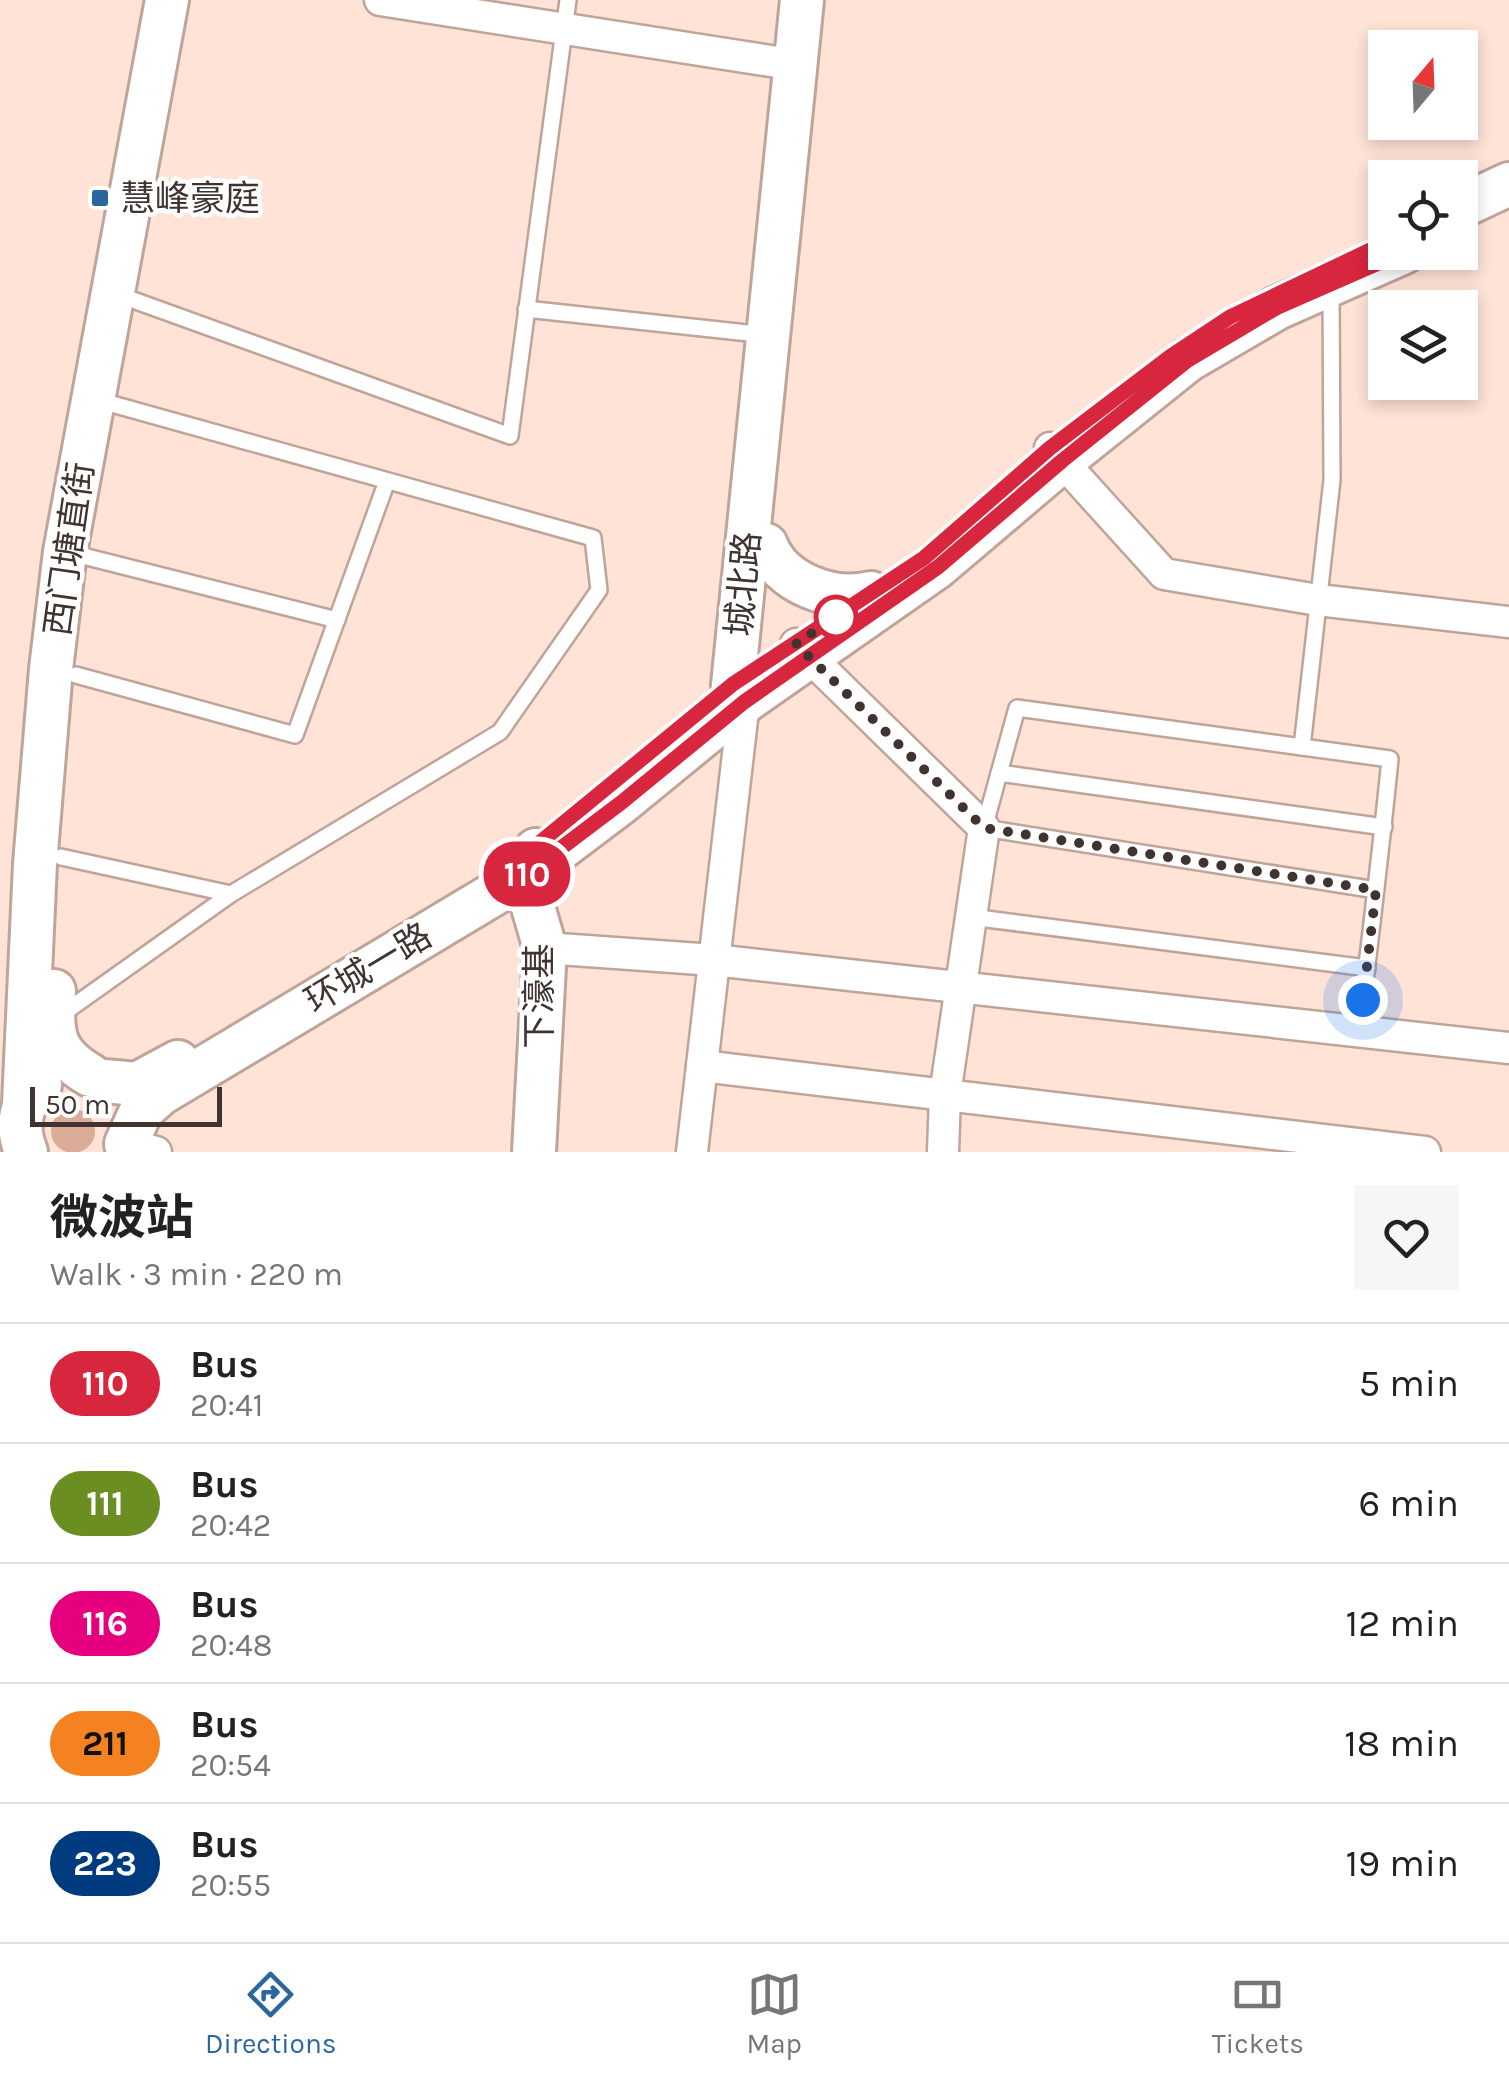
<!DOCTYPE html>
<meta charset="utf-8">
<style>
body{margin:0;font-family:Karla,"Noto Sans SC",sans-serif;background:#f6f6f6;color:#222;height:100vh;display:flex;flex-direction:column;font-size:38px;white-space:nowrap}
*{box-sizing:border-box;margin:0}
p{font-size:32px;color:#767676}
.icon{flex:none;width:55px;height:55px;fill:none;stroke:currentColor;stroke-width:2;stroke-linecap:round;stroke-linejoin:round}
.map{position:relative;height:1152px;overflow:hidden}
.sheet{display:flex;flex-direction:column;background:#fff;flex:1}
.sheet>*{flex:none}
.badge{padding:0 20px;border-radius:32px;font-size:35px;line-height:65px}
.needle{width:65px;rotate:19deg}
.fabs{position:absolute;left:1368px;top:30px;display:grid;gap:20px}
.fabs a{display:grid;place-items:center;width:110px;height:110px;border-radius:0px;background:#fff;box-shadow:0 5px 15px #0003;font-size:50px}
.scale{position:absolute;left:30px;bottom:25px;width:192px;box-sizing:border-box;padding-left:10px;border:5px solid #3f3430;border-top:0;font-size:28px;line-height:35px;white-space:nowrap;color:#3f3430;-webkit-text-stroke:8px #fff;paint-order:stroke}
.you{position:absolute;width:50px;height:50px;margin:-25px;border:8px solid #fff;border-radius:50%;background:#1a73e8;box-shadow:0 0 0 15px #1a73e833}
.map>.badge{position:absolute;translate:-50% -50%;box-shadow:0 0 0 5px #fff}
.round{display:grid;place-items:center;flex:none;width:105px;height:105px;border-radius:0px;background:#f6f6f6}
.head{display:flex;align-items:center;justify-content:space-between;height:170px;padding:0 50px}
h1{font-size:48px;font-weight:700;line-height:75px}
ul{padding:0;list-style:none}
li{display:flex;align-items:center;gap:30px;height:120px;padding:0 50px;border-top:2px solid #e0e0e0}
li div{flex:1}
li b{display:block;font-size:38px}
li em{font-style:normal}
li .badge{min-width:110px;font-weight:700;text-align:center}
.menu{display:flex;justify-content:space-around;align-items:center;height:140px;border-top:2px solid #e0e0e0;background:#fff;font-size:28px;color:#767676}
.menu a{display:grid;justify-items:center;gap:5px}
.menu .active{color:#2b679f}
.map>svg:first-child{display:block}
.green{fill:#dcab97}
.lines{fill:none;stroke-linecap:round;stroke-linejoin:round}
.lane-casing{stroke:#bfa49a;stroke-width:20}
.street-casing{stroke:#bfa49a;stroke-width:35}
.secondary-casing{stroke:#bfa49a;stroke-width:48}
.lane{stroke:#fff;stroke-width:15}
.street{stroke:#fff;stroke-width:30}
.secondary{stroke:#fff;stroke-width:42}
.line-casing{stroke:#fff;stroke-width:22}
.line{stroke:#d7263d;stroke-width:15}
.walk{stroke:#3f3430;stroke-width:10;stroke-dasharray:0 18}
.poi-dot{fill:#2b679f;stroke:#fff;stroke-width:4}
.stop-dot{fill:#fff;stroke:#d7263d;stroke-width:5}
.labels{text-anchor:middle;stroke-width:9;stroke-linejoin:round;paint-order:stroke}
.poi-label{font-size:35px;fill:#3f3430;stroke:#fff;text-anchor:start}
.street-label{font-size:35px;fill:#3f3430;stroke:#fff}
</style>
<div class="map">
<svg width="1509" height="1152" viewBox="0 0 1509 1152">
<rect width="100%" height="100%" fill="#ffe3d7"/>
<!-- green -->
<circle class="green" cx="73" cy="1131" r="22"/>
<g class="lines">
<defs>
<g id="lane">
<polyline points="133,300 510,436 568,0"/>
<polyline points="526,309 766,335"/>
<polyline points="87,557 337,620"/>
<polyline points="76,675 295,735 387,481"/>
<polyline points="1302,747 1332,480 1331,288"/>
<polyline points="999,773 1384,827"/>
<polyline points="61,857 231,894"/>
<polyline points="971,917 1367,968"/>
<polyline points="58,1017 231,894 500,732 599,590 593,538 112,404"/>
<path d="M1359,1032C1370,941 1381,850 1390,759L1017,708L984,828L1376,890"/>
</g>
<g id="street">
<polyline points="380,0 796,65"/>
<polyline points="1050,448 1164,574 1318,600 1509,622"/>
<polyline points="796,644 984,828 945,1095 943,1152"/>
<polyline points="545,948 714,960 1509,1048"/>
<polyline points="702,1066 1425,1152"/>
<polyline points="126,1144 156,1152"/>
<polyline points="692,1152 744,702"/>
</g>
<g id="secondary">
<polyline points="1460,207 1509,184"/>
<path d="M766,545C781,584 833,602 871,593"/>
<polyline points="744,702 733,685 802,0"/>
<path d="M54,991C52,1033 51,1052 90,1075"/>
<polyline points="104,1081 137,1084 178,1062"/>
<polyline points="24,1104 35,864 51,669 65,552 167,0"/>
<polyline points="126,1144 141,1111 160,1094 524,876 622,802 744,702 937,567 1063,460 1188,360 1277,308 1404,252"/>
<path d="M26,1152C16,1127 19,1103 40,1085"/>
<polyline points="534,1152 545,948 524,876 536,850"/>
</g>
</defs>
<!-- lane casing -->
<use href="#lane" class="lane-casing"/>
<!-- street casing -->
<use href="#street" class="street-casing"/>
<!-- secondary casing -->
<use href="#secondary" class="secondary-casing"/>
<!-- lane -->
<use href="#lane" class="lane"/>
<!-- street -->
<use href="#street" class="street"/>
<!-- secondary -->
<use href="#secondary" class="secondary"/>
</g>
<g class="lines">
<defs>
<polyline id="line" points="1385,243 1230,317 1171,356 1050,448 924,558 733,684 538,844 524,876 622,802 744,702 938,567 1063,460 1188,360 1276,308 1404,252"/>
</defs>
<!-- line casing -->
<use href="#line" class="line-casing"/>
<!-- line -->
<use href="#line" class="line"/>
<!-- walk -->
<polyline class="walk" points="836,617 846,610 796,644 984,828 1376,890 1363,1000"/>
</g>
<!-- markers -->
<rect class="poi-dot" x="90" y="188" width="20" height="20" rx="5"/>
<circle class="stop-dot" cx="836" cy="617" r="20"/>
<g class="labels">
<!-- poi labels -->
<g class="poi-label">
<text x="120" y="210">慧峰豪庭</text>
</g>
<!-- street labels -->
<g class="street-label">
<text transform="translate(69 549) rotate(-82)" y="12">西门塘直街</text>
<text transform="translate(743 584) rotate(-85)" y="12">城北路</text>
<text transform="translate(368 968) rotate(-31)" y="12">环城一路</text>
<text transform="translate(539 996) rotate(-90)" y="12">下濠基</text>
</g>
</g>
</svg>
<div class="fabs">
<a><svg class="needle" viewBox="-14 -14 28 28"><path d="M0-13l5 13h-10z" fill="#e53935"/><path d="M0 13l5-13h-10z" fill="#767676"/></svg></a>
<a><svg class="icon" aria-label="locate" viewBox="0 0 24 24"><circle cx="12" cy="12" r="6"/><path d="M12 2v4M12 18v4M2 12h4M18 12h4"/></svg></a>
<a><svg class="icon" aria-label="layers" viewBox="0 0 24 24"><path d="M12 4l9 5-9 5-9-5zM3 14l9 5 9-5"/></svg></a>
</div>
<div class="scale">50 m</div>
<div class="you" style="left:1363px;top:1000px"></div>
<b class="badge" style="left:527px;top:874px;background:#d7263d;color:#fff">110</b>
</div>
<section class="sheet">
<div class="head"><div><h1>微波站</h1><p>Walk · 3 min · 220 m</p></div><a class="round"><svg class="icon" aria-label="heart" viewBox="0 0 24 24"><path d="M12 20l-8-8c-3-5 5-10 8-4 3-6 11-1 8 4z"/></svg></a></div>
<ul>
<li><span class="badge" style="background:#d7263d;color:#fff">110</span><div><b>Bus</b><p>20:41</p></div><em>5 min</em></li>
<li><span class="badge" style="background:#6b8e23;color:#fff">111</span><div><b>Bus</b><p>20:42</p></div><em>6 min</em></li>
<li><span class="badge" style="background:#e6007e;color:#fff">116</span><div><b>Bus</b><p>20:48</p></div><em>12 min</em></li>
<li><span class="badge" style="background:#f58220;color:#111">211</span><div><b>Bus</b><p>20:54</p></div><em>18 min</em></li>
<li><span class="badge" style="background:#003b80;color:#fff">223</span><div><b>Bus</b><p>20:55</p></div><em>19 min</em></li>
</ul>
</section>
<nav class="menu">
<a class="active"><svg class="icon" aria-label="directions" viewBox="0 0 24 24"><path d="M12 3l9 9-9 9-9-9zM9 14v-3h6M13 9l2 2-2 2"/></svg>Directions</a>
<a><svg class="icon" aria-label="map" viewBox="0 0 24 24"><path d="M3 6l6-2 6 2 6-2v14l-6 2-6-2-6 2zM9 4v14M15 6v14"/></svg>Map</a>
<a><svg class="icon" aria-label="tickets" viewBox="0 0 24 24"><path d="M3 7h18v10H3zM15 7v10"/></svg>Tickets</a>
</nav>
